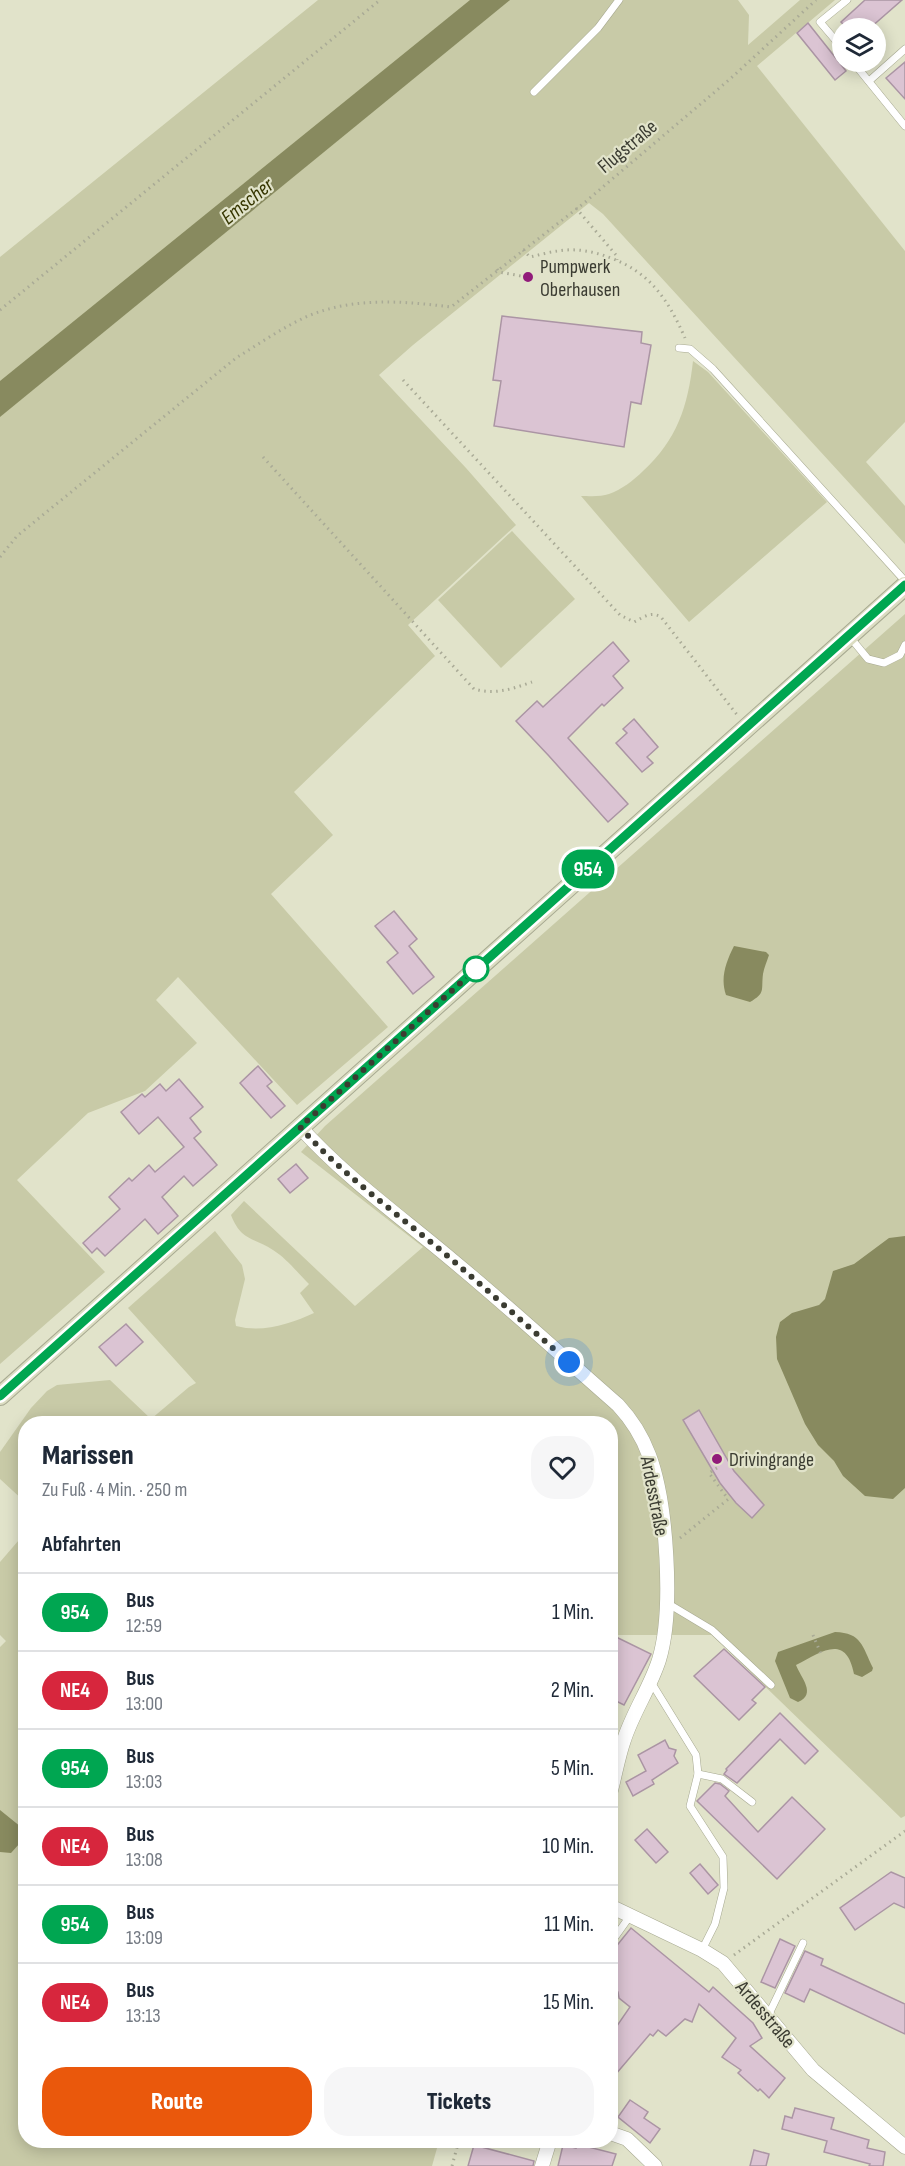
<!DOCTYPE html>
<html lang="de">
<meta charset="utf-8">
<style>
body{margin:0;font-family:"Sofia Sans Condensed",sans-serif;background:#f6f6f7;color:#1f2937;height:100vh;display:flex;flex-direction:column;font-size:22px;white-space:nowrap}
*{box-sizing:border-box;margin:0}
p{font-size:20px;color:#747a83}
.icon{flex:none;width:33px;height:33px;fill:none;stroke:currentColor;stroke-width:2;stroke-linecap:round;stroke-linejoin:round}
.map{position:relative;flex:1;overflow:hidden}
.drawer{position:absolute;left:18px;top:1416px;width:600px;height:732px;display:flex;flex-direction:column;background:#fff;border-radius:24px;box-shadow:0 3px 15px #0003}
.drawer>*{flex:none}
.badge{padding:0 12px;border-radius:20px;font-size:21px;line-height:39px}
.buttons{position:absolute;left:832px;top:18px;display:grid;gap:12px}
.buttons a{display:grid;place-items:center;width:54px;height:54px;border-radius:50%;background:#fff;box-shadow:0 3px 15px #0003;font-size:30px}
.you{position:absolute;width:30px;height:30px;margin:-15px;border:4px solid #fff;border-radius:50%;background:#1a73e8;box-shadow:0 0 0 9px #1a73e833}
.map>.badge{position:absolute;translate:-50% -50%;box-shadow:0 0 0 3px #fff}
h2{padding:0 24px;font-size:22px;line-height:54px}
.round{display:grid;place-items:center;flex:none;width:63px;height:63px;border-radius:24px;background:#f6f6f7}
.headline{display:flex;align-items:center;justify-content:space-between;height:102px;padding:0 24px}
h1{font-size:28px;font-weight:800;line-height:45px}
.button{display:flex;gap:12px;margin-top:auto;padding:12px 24px}
.button a{flex:1;height:69px;border-radius:24px;background:#ea580c;color:#fff;font-size:24px;font-weight:800;line-height:69px;text-align:center}
.button a+a{background:#f6f6f7;color:#1f2937}
ul{padding:0;list-style:none}
li{display:flex;align-items:center;gap:18px;height:78px;padding:0 24px;border-top:2px solid #e0e1e3}
li div{flex:1}
li b{display:block;font-size:22px}
li em{font-style:normal}
li .badge{min-width:66px;font-weight:700;text-align:center}
.map>svg:first-child{display:block}
.green{fill:#c8caa7}
.water{fill:#888a5f}
.building{fill:#dbc4d3;stroke:#ab95a4;stroke-width:1.5}
.lines{fill:none;stroke-linecap:round;stroke-linejoin:round}
.lane-casing{stroke:#a7a991;stroke-width:8}
.street-casing{stroke:#a7a991;stroke-width:15}
.secondary-casing{stroke:#a7a991;stroke-width:20}
.path{stroke:#a9aa96;stroke-width:3;stroke-dasharray:1.5 4.5;stroke-linecap:butt}
.lane{stroke:#fff;stroke-width:7}
.street{stroke:#fff;stroke-width:14}
.secondary{stroke:#dcddc2;stroke-width:18}
.line-casing{stroke:#fff;stroke-width:14}
.line{stroke:#00a651;stroke-width:9}
.walk{stroke:#3b3c32;stroke-width:6;stroke-dasharray:0 10.8}
.poi-dot{fill:#911b7a;stroke:#e1e3ca;stroke-width:2}
.stop-dot{fill:#fff;stroke:#00a651;stroke-width:3}
.labels{text-anchor:middle;stroke-width:4.5;stroke-linejoin:round;paint-order:stroke}
.street-label{font-size:20px;fill:#3b3c32;stroke:#e1e3ca}
.poi-label{font-size:20px;fill:#3b3c32;stroke:#e1e3ca;text-anchor:start}
.water-label{font-size:21px;font-style:italic;fill:#363600;stroke:#e1e3ca}
</style>
<div class="map">
<svg width="905" height="2166" viewBox="0 0 905 2166">
<rect width="100%" height="100%" fill="#e1e3ca"/>
<!-- green -->
<g class="green">
<polygon points="318,0 738,0 749,15 748,45 800,0 835,0 757,66 905,251 905,422 866,462 905,506 905,544 603,214 589,203 413,345 379,375 466,468 516,525 408,625 435,656 294,792 333,835 271,894 388,1027 297,1105 178,977 156,1000 197,1043 145,1091 88,1113 17,1180 105,1272 0,1364 0,257"/>
<path d="M693,361L708,372L827,502L689,622L581,496C589,496 601,497 609,494C621,490 634,480 643,471C677,440 688,406 693,361Z"/>
<polygon points="512,531 575,599 501,668 438,600"/>
<path d="M905,614V1816L901,1818L712,1635H611L610,1424H26L25,1502L0,1479V1452L31,1408L47,1391L57,1385L110,1380L151,1419L189,1387L196,1383L128,1308L215,1231L242,1265L245,1279L235,1320L236,1326C263,1333 290,1324 314,1313L300,1293L309,1284C298,1273 286,1258 273,1250C253,1237 241,1241 231,1215L244,1201L355,1306L423,1247L301,1152L325,1126Z"/>
<polygon points="25,1533 26,2140 439,2141 432,2166 0,2166 0,1647 6,1641 0,1635 0,1562"/>
</g>
<!-- water -->
<g class="water">
<polygon points="470,0 510,0 0,417 0,381"/>
<path d="M734,946L766,952L769,955C767,961 764,968 763,974C761,990 766,993 750,1002L726,995C720,978 726,962 734,946Z"/>
<polygon points="905,1236 905,1488 893,1499 865,1496 843,1476 834,1461 818,1445 805,1424 777,1359 776,1337 780,1322 792,1313 819,1305 825,1299 833,1271 854,1264 889,1238"/>
<path d="M835,1632C862,1633 862,1646 873,1668L872,1671L862,1677L854,1674C846,1632 820,1653 796,1665C801,1678 817,1694 798,1702L790,1698L775,1661L778,1652Z"/>
<polygon points="0,1810 21,1827 20,1843 11,1853 0,1852"/>
</g>
<!-- building -->
<g class="building">
<polygon points="865,0 902,0 870,28 847,28 841,22"/>
<polygon points="808,23 846,71 835,80 797,33"/>
<polygon points="905,62 905,99 886,78"/>
<polygon points="502,316 642,332 641,343 651,345 641,404 631,402 624,447 494,426 501,381 493,380"/>
<polygon points="613,642 629,661 613,676 623,688 604,706 602,704 568,738 628,804 608,822 549,756 516,721 537,701 543,707"/>
<polygon points="634,719 658,747 647,757 653,763 642,772 616,743 627,733 623,729"/>
<polygon points="394,911 417,939 409,946 434,977 413,994 387,962 398,953 375,926"/>
<polygon points="258,1066 272,1082 267,1086 285,1106 271,1118 240,1083"/>
<polygon points="179,1079 203,1107 190,1118 201,1132 194,1138 217,1165 193,1186 184,1176 162,1197 178,1216 158,1234 145,1219 105,1256 97,1248 92,1253 83,1243 120,1209 109,1197 129,1178 132,1181 149,1165 155,1172 184,1147 158,1117 139,1134 121,1112 142,1094 145,1097 160,1084 166,1091"/>
<polygon points="296,1164 308,1178 290,1193 278,1179"/>
<polygon points="126,1324 143,1342 116,1366 99,1347"/>
<polygon points="699,1410 734,1471 764,1505 752,1518 736,1503 720,1483 683,1420"/>
<polygon points="610,1634 651,1654 624,1705 610,1698"/>
<polygon points="724,1649 765,1687 752,1700 756,1703 739,1720 694,1676"/>
<polygon points="780,1713 818,1751 805,1764 780,1739 737,1783 724,1774 727,1770 726,1769"/>
<polygon points="665,1740 669,1748 676,1750 674,1756 678,1763 652,1780 654,1784 633,1796 626,1782 646,1771 638,1755"/>
<polygon points="715,1783 720,1784 729,1791 725,1796 758,1832 792,1797 825,1829 777,1879 697,1801"/>
<polygon points="647,1829 668,1852 656,1863 635,1840"/>
<polygon points="700,1864 718,1885 708,1894 690,1873"/>
<polygon points="891,1872 905,1878 905,1908 894,1903 855,1930 840,1908"/>
<polygon points="631,1928 709,1992 713,1987 753,2023 762,2038 750,2046 785,2078 769,2098 760,2089 758,2091 738,2073 741,2070 722,2057 736,2038 699,2004 692,2022 685,2019 666,2036 658,2030 653,2036 650,2034 610,2081 610,2036 630,2007 619,1998 618,1992 610,1988 610,1954"/>
<polygon points="780,1939 795,1946 775,1988 761,1982"/>
<polygon points="805,1951 823,1959 821,1965 905,2004 905,2034 810,1989 804,2002 785,1993"/>
<polygon points="630,2100 648,2112 644,2118 660,2129 650,2143 618,2117"/>
<polygon points="795,2108 834,2118 831,2129 869,2140 867,2148 885,2152 883,2166 869,2166 870,2164 824,2152 827,2141 782,2129 785,2116 792,2118"/>
<polygon points="577,2144 616,2154 612,2166 558,2166 563,2145 576,2148"/>
<polygon points="474,2145 534,2161 533,2166 468,2166"/>
<polygon points="754,2150 769,2154 766,2166 750,2166"/>
</g>
<g class="lines">
<defs>
<g id="lane">
<polyline points="843,49 820,22 847,0"/>
<polyline points="853,62 905,126"/>
<polyline points="869,81 905,49"/>
<polyline points="534,92 598,28 619,0"/>
<polyline points="679,348 690,349 713,369 905,581"/>
<polyline points="849,636 868,659 884,663 900,655 905,645"/>
<polyline points="667,1603 712,1630 771,1685"/>
<polyline points="651,1682 696,1755 698,1774 690,1806 723,1857 724,1888 715,1924 702,1950"/>
<polyline points="698,1774 722,1779 752,1802"/>
<polyline points="610,1944 630,1916"/>
<polyline points="610,1994 614,1996"/>
<polyline points="768,2016 803,1943"/>
</g>
<g id="street">
<path d="M300,1127C345,1177 401,1217 452,1260C509,1307 563,1357 618,1405C632,1420 642,1436 649,1455C667,1503 674,1611 659,1660C650,1688 633,1712 624,1740C618,1757 615,1776 610,1794"/>
<polyline points="610,1906 702,1950 723,1963 813,2070 905,2147"/>
<polyline points="610,2133 627,2139 655,2166"/>
<polyline points="542,2166 550,2140"/>
</g>
<polyline id="secondary" points="0,1396 905,586"/>
</defs>
<!-- lane casing -->
<use href="#lane" class="lane-casing"/>
<!-- street casing -->
<use href="#street" class="street-casing"/>
<!-- secondary casing -->
<use href="#secondary" class="secondary-casing"/>
<!-- path -->
<g class="path">
<polyline points="576,208 616,255 617,260"/>
<path d="M523,250L530,257C539,255 549,252 558,251C575,248 592,251 608,257C649,271 668,299 685,338"/>
<polyline points="497,269 499,272 532,278"/>
<polyline points="0,310 380,0"/>
<path d="M403,380L620,615L634,622C644,617 651,611 661,617L738,716"/>
<path d="M263,457L474,689C495,695 512,689 532,682"/>
<path d="M0,557L17,536L236,358C259,344 283,327 308,316C354,297 403,301 451,307L584,203L730,79L816,0"/>
<polyline points="717,1468 709,1473 728,1499"/>
<polyline points="680,1538 731,1497"/>
<polyline points="813,1635 821,1654"/>
<polyline points="734,1955 905,1831"/>
<polyline points="452,2166 459,2140"/>
</g>
<!-- lane -->
<use href="#lane" class="lane"/>
<!-- street -->
<use href="#street" class="street"/>
<!-- secondary -->
<use href="#secondary" class="secondary"/>
</g>
<g class="lines">
<defs>
<polyline id="line" points="0,1396 905,585"/>
</defs>
<!-- line casing -->
<use href="#line" class="line-casing"/>
<!-- line -->
<use href="#line" class="line"/>
<!-- walk -->
<path class="walk" d="M476,969L300,1127C341,1173 391,1209 438,1248C482,1285 525,1324 569,1362"/>
</g>
<!-- markers -->
<g class="poi-dot">
<circle cx="528" cy="277" r="6"/>
<circle cx="717" cy="1459" r="6"/>
</g>
<circle class="stop-dot" cx="476" cy="969" r="12"/>
<g class="labels">
<!-- street labels -->
<g class="street-label">
<text transform="translate(627 146) rotate(-40)" y="7">Flugstraße</text>
<text transform="translate(655 1496) rotate(79)" y="7">Ardesstraße</text>
<text transform="translate(766 2014) rotate(50)" y="7">Ardesstraße</text>
</g>
<!-- poi labels -->
<g class="poi-label">
<text x="540" y="273">Pumpwerk<tspan x="540" dy="23">Oberhausen</tspan></text>
<text x="729" y="1466">Drivingrange</text>
</g>
<!-- water labels -->
<g class="water-label">
<text transform="translate(247 201) rotate(-39)" y="7">Emscher</text>
</g>
</g>
</svg>
<div class="buttons">
<a><svg class="icon" aria-label="layers" viewBox="0 0 24 24"><path d="M12 4l9 5-9 5-9-5zM3 14l9 5 9-5"/></svg></a>
</div>
<div class="you" style="left:569px;top:1362px"></div>
<b class="badge" style="left:588px;top:869px;background:#00a651;color:#fff">954</b>
<section class="drawer">
<div class="headline"><div><h1>Marissen</h1><p>Zu Fuß · 4 Min. · 250 m</p></div><a class="round"><svg class="icon" aria-label="heart" viewBox="0 0 24 24"><path d="M12 20l-8-8c-3-5 5-10 8-4 3-6 11-1 8 4z"/></svg></a></div>
<h2>Abfahrten</h2>
<ul>
<li><span class="badge" style="background:#00a651;color:#fff">954</span><div><b>Bus</b><p>12:59</p></div><em>1 Min.</em></li>
<li><span class="badge" style="background:#d7263d;color:#fff">NE4</span><div><b>Bus</b><p>13:00</p></div><em>2 Min.</em></li>
<li><span class="badge" style="background:#00a651;color:#fff">954</span><div><b>Bus</b><p>13:03</p></div><em>5 Min.</em></li>
<li><span class="badge" style="background:#d7263d;color:#fff">NE4</span><div><b>Bus</b><p>13:08</p></div><em>10 Min.</em></li>
<li><span class="badge" style="background:#00a651;color:#fff">954</span><div><b>Bus</b><p>13:09</p></div><em>11 Min.</em></li>
<li><span class="badge" style="background:#d7263d;color:#fff">NE4</span><div><b>Bus</b><p>13:13</p></div><em>15 Min.</em></li>
</ul>
<div class="button"><a>Route</a><a>Tickets</a></div>
</section>
</div>
